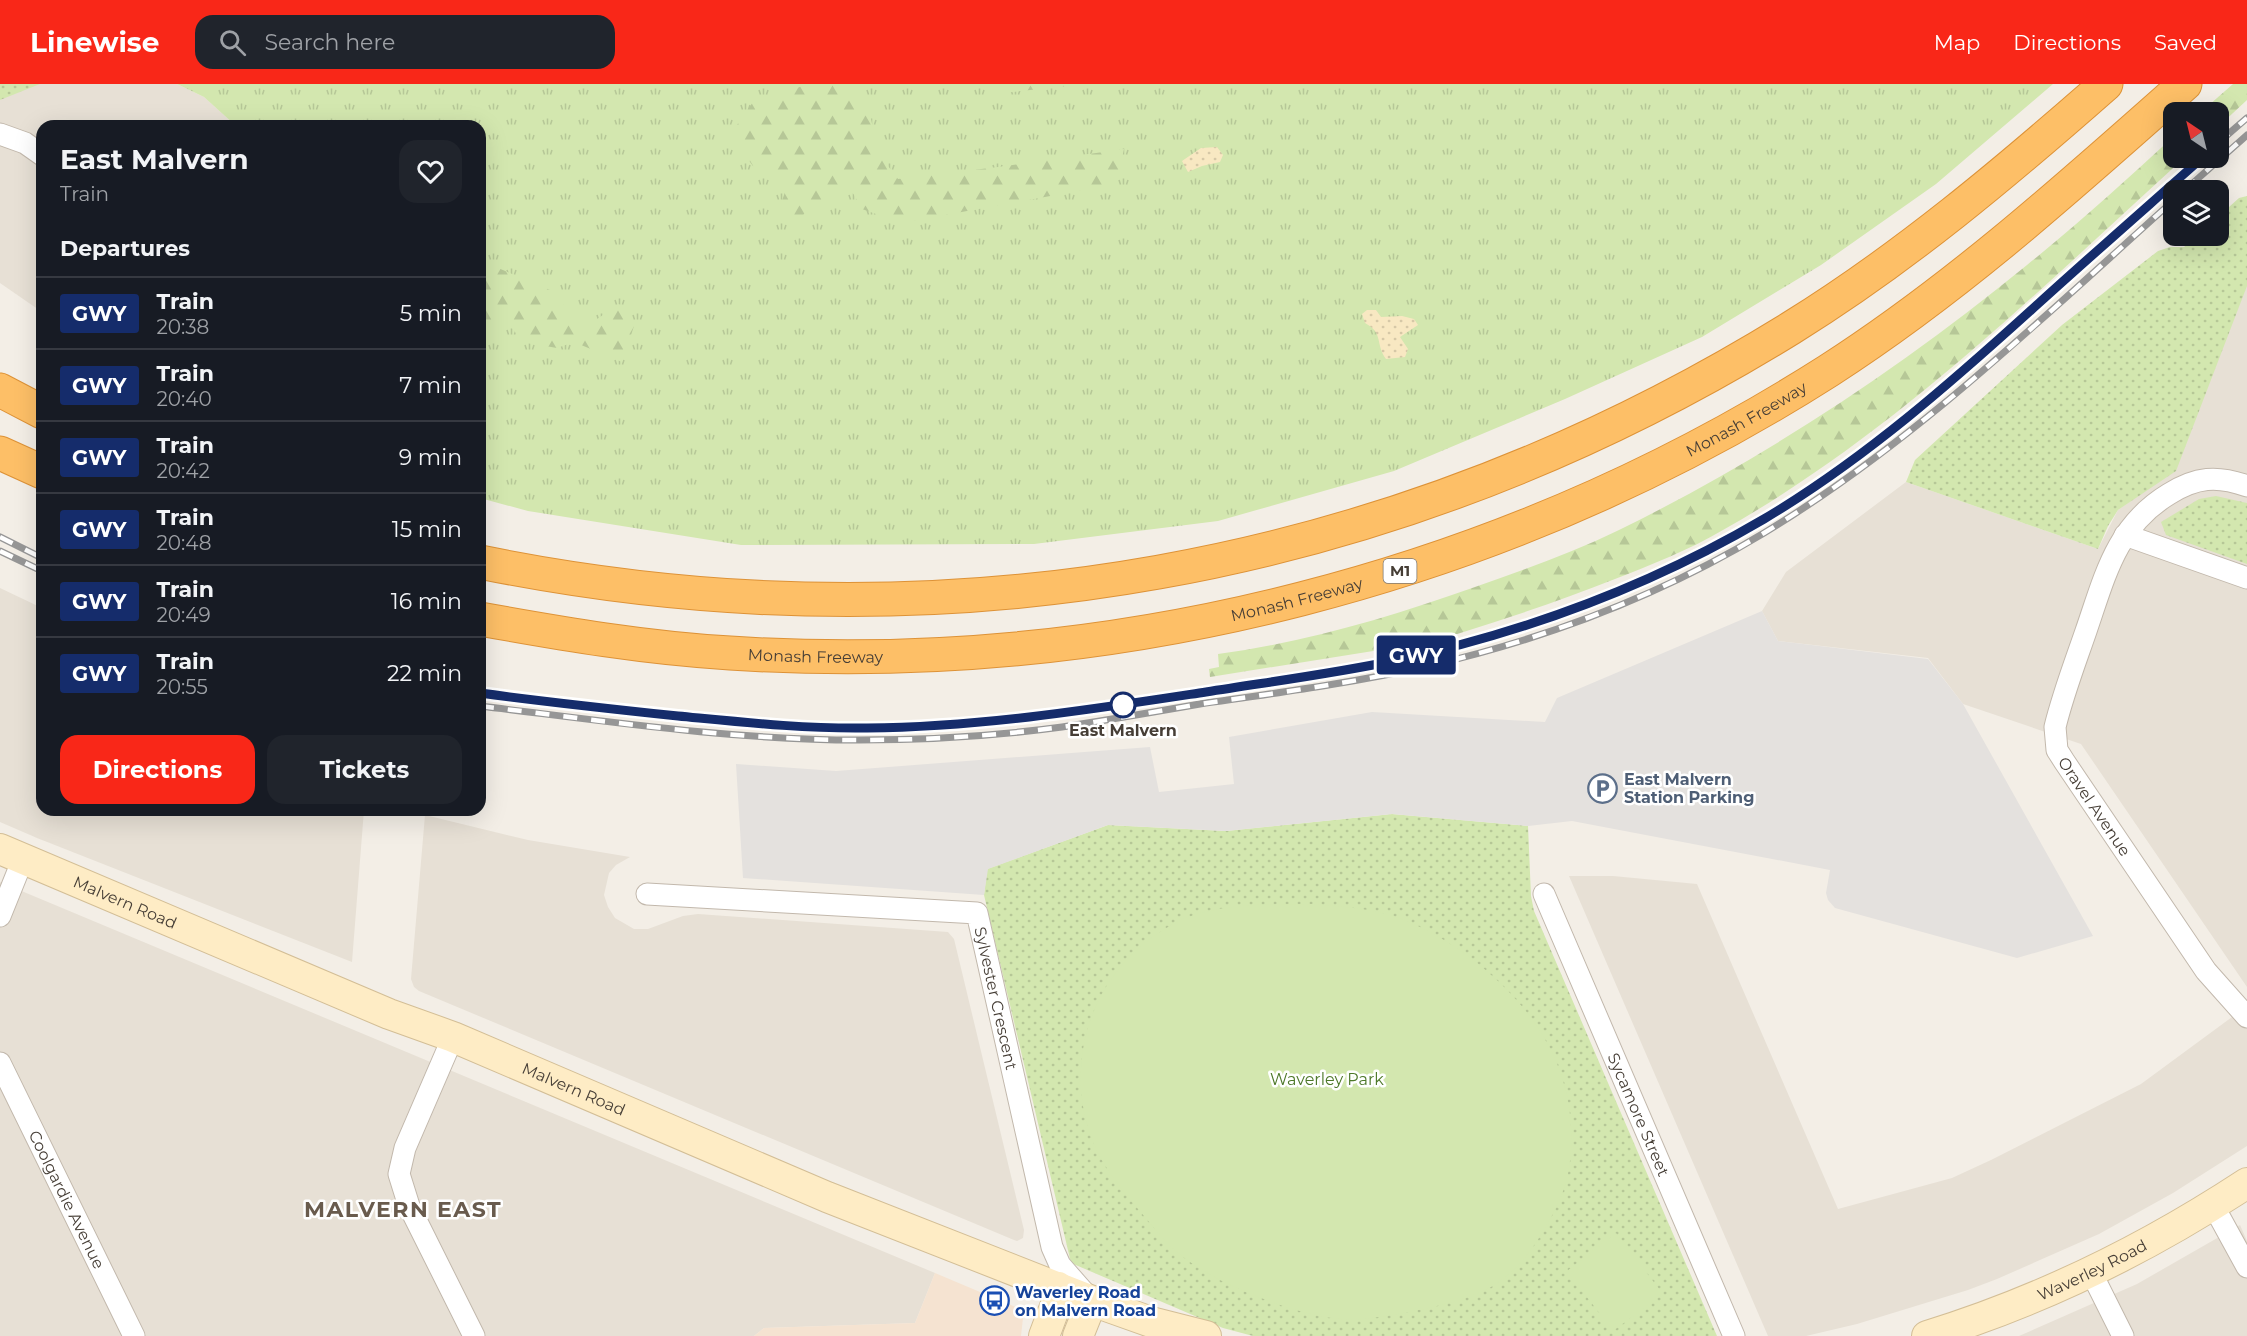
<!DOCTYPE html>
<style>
body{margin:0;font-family:Montserrat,sans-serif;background:#20242c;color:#f1f3f6;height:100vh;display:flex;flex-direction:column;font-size:22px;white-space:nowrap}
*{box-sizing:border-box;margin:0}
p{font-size:20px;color:#9ea1a6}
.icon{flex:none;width:33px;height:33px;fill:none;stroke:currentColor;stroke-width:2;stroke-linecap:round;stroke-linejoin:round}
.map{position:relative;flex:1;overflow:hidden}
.details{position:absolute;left:36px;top:36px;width:450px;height:696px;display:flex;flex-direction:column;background:#171b24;border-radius:18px;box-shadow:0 6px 24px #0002}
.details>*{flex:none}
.badge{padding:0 12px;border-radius:4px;font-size:21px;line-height:39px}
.needle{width:39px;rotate:325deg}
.fabs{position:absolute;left:2163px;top:18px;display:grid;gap:12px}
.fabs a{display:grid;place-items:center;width:66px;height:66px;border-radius:12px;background:#171b24;box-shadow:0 6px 24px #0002;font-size:30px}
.map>.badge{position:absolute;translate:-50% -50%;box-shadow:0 0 0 3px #fff}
h2{padding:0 24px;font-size:22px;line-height:54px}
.round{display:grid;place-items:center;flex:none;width:63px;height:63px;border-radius:18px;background:#20242c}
.summary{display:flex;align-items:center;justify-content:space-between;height:102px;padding:0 24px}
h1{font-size:28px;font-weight:700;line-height:45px}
.button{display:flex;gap:12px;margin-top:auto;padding:12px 24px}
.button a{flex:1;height:69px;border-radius:18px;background:#f92718;color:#fff;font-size:24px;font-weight:700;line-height:69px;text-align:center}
.button a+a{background:#20242c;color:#f1f3f6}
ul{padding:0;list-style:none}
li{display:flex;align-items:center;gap:18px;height:72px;padding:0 24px;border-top:2px solid #363941}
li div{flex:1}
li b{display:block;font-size:22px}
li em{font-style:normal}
li .badge{min-width:66px;font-weight:700;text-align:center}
header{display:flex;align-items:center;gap:36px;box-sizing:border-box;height:84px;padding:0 30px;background:#f92718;color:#fff}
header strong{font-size:28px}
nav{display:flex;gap:33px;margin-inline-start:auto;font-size:21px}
.search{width:420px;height:54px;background:#20242c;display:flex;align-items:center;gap:15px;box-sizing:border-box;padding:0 21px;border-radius:18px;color:#9ea1a6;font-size:22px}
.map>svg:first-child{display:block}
.residential{fill:#e7e0d5}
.commercial{fill:#f5e3d1}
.grass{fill:url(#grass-tufts)}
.forest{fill:url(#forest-firs)}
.sand{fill:url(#sand-dots)}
.park{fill:url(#park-dots)}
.pitch{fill:#d3e7af}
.parking{fill:#e4e1de}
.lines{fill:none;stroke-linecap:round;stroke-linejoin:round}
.street-casing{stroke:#c2b8ac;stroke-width:23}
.secondary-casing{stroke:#d3be96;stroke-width:32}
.highway-casing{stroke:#dd9237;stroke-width:35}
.street{stroke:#fff;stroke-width:21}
.secondary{stroke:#feecc5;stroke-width:30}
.highway{stroke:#fdbf67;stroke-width:33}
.rail-casing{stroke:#969696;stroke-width:7}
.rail{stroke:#fff;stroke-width:4.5;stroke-dasharray:14;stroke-linecap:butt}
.line-casing{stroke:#fff;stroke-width:14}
.line{stroke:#152c6b;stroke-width:9}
.stop-dot{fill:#fff;stroke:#152c6b;stroke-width:3}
.labels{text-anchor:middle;stroke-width:5;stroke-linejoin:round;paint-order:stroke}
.shield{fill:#fff;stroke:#7e7872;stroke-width:1.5}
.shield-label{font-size:15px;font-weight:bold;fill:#463e36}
.street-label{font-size:16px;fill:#463e36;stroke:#fff}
.stop-label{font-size:16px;font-weight:bold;fill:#463e36;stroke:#fff}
.service-label{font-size:16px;font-weight:bold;fill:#4e5e75;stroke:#fff;text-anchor:start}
.park-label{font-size:16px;fill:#4d7829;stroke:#fff}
.transit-label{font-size:16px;font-weight:bold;fill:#164399;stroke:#fff;text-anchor:start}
.district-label{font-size:22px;font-weight:bold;letter-spacing:1.5px;fill:#695b4d;stroke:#fff}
</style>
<header>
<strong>Linewise</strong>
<div class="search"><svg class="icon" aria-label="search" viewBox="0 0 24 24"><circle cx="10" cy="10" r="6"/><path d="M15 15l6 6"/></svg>Search here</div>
<nav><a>Map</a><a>Directions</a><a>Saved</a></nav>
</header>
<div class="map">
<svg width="2247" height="1252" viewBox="0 0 2247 1252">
<defs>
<pattern id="grass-tufts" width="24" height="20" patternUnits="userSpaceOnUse" patternTransform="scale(1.5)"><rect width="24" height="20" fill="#d3e7af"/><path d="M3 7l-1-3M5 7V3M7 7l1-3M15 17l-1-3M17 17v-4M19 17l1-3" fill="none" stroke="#b6c797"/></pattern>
<pattern id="forest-firs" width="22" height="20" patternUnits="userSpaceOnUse" patternTransform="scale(1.5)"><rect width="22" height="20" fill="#d3e7af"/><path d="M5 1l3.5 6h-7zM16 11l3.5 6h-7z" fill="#b6c797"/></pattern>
<pattern id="sand-dots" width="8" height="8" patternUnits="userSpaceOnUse" patternTransform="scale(1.5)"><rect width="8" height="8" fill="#f8e8c2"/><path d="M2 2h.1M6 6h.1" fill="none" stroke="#d6c8a7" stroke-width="1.8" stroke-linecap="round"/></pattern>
<pattern id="park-dots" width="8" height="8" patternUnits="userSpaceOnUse" patternTransform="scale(1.5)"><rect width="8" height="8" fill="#d3e7af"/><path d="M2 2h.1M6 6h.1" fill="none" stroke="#b6c797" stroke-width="1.8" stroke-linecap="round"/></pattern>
</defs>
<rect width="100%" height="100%" fill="#f3eee6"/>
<!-- residential -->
<g class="residential">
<polygon points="0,0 177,0 204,13 236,42 42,42 42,228 0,199"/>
<polygon points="2247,186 2247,903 2081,660 1963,620 1928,574 1778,557 1762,527 1786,488 1906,398 2098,465 2118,426 2136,413"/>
<polygon points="0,504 42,524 42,726 364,726 352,878 37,754 0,738"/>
<polygon points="425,731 528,756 630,773 616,781 609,789 604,811 608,823 615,834 634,845 648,845 683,832 698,830 948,848 954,855 1024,1146 1023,1154 1017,1157 1014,1156 419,907 414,903 411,895"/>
<polygon points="1569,792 1613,792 1697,800 1838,1125 1952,1094 1991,1076 2141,1000 2247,922 2247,1062 2173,1109 2099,1150 1997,1195 1968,1206 1857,1240 1806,1252 1768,1252"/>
<polygon points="0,798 935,1189 915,1239 764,1244 754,1252 0,1252"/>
<polygon points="2240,1141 2247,1157 2247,1252 2019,1252 2137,1200"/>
</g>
<!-- commercial -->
<polygon class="commercial" points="935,1189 1018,1224 1023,1234 1021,1252 754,1252 764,1244 915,1239"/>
<!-- grass -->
<polygon class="grass" points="177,0 2053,0 1936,100 1821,181 1702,253 1565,315 1394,387 1218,437 1034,460 741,461 528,427 480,414 480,42 236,42 204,13"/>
<!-- forest -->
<g class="forest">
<polygon points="809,0 854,0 870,30 878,69 898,95 998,83 1124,65 1116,100 901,139 862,125 846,97 800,133 776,134 792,88 753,82 730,51 753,18"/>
<polygon points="1000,0 1073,0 1068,2 1003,9"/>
<polygon points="2233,0 2247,0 2247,16 2219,42 2218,28 2201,28"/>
<path d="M2173,53L2174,74H2184C2038,207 1897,348 1723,446C1689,466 1651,481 1615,495C1542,524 1469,547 1394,569L1392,564L1210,593L1209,585L1219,583L1218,570C1306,558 1391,533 1475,503C1523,486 1572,469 1619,446C1764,375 1902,283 2027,181C2078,140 2125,97 2173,53Z"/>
<polygon points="498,184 550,206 584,244 619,220 634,242 622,278 574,258 557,264 522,258 508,238 480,243 480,197"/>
</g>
<!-- sand -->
<g class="sand">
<polygon points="1217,63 1223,71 1220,78 1202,82 1188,88 1182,77 1201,64"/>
<path d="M1367,226H1376L1381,233L1402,232L1414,235L1418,241L1400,253L1408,265L1405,273L1386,275C1375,260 1384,249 1365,239L1362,230Z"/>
</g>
<!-- park -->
<g class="park">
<polygon points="0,0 40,0 0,16"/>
<polygon points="2247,112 2247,202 2176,387 2118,426 2108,442 2098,465 1906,398 1915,376 2062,241 2158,167 2170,163 2184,163 2197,152 2218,152 2219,132 2239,114"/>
<polygon points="2216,412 2247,419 2247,480 2166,451 2161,438 2199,415"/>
<polygon points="1392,730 1528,742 1531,812 1534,827 1717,1252 1253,1252 1223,1244 1071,1179 984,811 987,785 1108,741 1226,747"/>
</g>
<!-- pitch -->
<g class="pitch">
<path d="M1314,820C1342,823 1373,824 1399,834C1424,843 1447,857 1468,872C1532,920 1576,983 1571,1066C1570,1083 1567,1099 1560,1115C1546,1146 1525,1181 1496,1200C1467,1219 1406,1229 1372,1234C1340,1239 1310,1231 1280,1221C1249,1210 1217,1197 1190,1178C1172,1166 1158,1149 1144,1132C1127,1112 1110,1092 1098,1069C1073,1020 1076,956 1102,910C1120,877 1152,848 1186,834C1225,818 1273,821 1314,820Z"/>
<polygon points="1616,1149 1663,1210 1613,1247 1567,1187"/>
</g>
<!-- parking -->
<polygon class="parking" points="1762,527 1778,557 1928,575 1963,620 2093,852 2017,874 1835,824 1828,816 1826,809 1830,786 1572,737 1528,742 1392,730 1226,747 1108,741 988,785 984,811 743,794 736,680 836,687 1150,663 1159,708 1234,700 1229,653 1372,628 1545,638 1557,614"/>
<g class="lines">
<defs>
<g id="street">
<polyline points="0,50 25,59 42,71"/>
<path id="s1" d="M2247,402C2217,391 2196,393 2169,410C2116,442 2105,492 2086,547C2075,579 2063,610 2055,643L2057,666L2064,677L2206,887L2247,933"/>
<polyline points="2125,451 2247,494"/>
<path id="s2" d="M647,810L977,829L1052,1163L1060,1181L1089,1214"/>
<path id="s3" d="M1544,810L1734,1252"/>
<polyline points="0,832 23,775"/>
<polyline points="453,953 405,1064 399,1090 409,1122 474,1252"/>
<path id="s4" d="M0,979L134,1252"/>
<polyline points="2213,1121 2247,1183"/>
<polyline points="2091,1188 2123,1252"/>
</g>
<g id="secondary">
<path id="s5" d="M0,765L389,930L453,953L827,1113L1092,1217L1151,1238L1206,1252"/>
<polyline points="1044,1252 1056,1220 1058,1203"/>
<polyline points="1078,1252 1092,1217"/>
<path id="s6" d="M1927,1252C2041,1217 2148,1164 2247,1099"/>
</g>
<g id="highway">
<polyline points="0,306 42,328"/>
<polyline points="0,369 42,388"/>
<path d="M480,478C939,571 1393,490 1791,244C1904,174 2006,88 2106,0"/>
<path id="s7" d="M480,535C563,550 646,564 730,569C1114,594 1503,494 1828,287C1957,204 2070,102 2185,0"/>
</g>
</defs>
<!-- street casing -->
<use href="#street" class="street-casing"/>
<!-- secondary casing -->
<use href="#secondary" class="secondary-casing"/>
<!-- highway casing -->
<use href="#highway" class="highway-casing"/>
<!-- street -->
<use href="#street" class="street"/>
<!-- secondary -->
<use href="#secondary" class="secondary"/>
<!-- highway -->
<use href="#highway" class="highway"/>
<defs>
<g id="rail">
<polyline points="2218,59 2247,34"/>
<polyline points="2185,106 2247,51"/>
<polyline points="0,453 42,474"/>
<polyline points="0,467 42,487"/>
<path d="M480,609C605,626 732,642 858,644C968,646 1078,628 1187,611C1256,600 1325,591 1393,577C1523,549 1650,502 1764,435C1862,377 1948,301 2032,225C2089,174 2146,124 2202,74"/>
<path d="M480,622C605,637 732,656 859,656C926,656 995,652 1062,643C1108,636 1154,628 1200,620C1276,609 1353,599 1428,582C1545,555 1661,511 1764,449C1915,358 2043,233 2174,116"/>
</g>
</defs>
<!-- rail casing -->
<use href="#rail" class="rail-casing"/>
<!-- rail -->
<use href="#rail" class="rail"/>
</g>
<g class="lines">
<defs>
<path id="line" d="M480,609C546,618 612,625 678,632C741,638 804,645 867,644C981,643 1094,625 1206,608C1268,598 1331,590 1393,577C1523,549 1650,502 1764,435C1865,375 1953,297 2039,219C2093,170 2148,122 2202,74"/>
</defs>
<!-- line casing -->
<use href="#line" class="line-casing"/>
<!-- line -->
<use href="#line" class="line"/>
</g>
<!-- icons -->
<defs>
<symbol id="parking-ring" viewBox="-11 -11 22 22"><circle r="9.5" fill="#fff" stroke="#5c6f8a" stroke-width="1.5"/><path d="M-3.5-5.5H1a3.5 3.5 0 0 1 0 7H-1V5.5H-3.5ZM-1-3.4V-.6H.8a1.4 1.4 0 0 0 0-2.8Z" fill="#5c6f8a"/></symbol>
<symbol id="bus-ring" viewBox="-11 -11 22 22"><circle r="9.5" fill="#fff" stroke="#1a4fb4" stroke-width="1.5"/><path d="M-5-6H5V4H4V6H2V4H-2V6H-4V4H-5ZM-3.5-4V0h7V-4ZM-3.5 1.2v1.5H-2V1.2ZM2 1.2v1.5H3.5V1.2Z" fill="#1a4fb4"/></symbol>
</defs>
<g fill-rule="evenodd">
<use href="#parking-ring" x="1586" y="688" width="33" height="33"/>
<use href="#bus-ring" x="978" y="1200" width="33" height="33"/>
</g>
<!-- markers -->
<circle class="stop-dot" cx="1123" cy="621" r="12"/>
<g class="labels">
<!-- shield labels -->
<rect class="shield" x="1383.5" y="475" width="33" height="24" rx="4.5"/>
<g class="shield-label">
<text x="1400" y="492">M1</text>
</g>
<!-- street labels -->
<g class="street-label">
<text dy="6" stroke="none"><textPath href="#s7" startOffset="1310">Monash Freeway</textPath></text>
<text dy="6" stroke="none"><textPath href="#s7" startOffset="824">Monash Freeway</textPath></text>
<text dy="6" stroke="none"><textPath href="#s7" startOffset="338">Monash Freeway</textPath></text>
<text dy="6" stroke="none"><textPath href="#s1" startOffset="438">Oravel Avenue</textPath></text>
<text dy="6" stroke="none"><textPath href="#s5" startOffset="136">Malvern Road</textPath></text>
<text dy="6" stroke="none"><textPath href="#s2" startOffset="418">Sylvester Crescent</textPath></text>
<text dy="6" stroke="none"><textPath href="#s5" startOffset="622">Malvern Road</textPath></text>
<text dy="6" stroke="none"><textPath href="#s3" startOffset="240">Sycamore Street</textPath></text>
<text dy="6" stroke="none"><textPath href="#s4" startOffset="152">Coolgardie Avenue</textPath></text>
<text dy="6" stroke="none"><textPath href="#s6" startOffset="178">Waverley Road</textPath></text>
</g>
<!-- stop labels -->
<g class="stop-label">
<text x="1123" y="652">East Malvern</text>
</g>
<!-- service labels -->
<g class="service-label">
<text x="1624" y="701">East Malvern<tspan x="1624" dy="18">Station Parking</tspan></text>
</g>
<!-- park labels -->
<g class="park-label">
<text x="1327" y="1001">Waverley Park</text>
</g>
<!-- transit labels -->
<g class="transit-label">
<text x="1015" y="1214">Waverley Road<tspan x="1015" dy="18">on Malvern Road</tspan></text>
</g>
<!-- district labels -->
<g class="district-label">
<text x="403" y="1133">MALVERN EAST</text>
</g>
</g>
</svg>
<div class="fabs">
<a><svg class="needle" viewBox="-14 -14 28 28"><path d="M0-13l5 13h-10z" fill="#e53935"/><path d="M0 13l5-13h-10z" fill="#9ea1a6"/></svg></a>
<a><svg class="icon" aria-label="layers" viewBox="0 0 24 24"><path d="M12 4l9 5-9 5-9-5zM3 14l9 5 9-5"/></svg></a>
</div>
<b class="badge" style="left:1416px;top:571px;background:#152c6b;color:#fff">GWY</b>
<section class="details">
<div class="summary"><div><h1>East Malvern</h1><p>Train</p></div><a class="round"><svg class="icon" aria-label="heart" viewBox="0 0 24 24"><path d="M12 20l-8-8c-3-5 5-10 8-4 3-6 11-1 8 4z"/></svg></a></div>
<h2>Departures</h2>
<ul>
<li><span class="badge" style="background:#152c6b;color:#fff">GWY</span><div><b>Train</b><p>20:38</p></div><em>5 min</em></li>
<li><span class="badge" style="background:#152c6b;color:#fff">GWY</span><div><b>Train</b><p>20:40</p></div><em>7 min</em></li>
<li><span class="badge" style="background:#152c6b;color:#fff">GWY</span><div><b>Train</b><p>20:42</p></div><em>9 min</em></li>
<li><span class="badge" style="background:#152c6b;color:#fff">GWY</span><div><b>Train</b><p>20:48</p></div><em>15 min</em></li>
<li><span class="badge" style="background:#152c6b;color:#fff">GWY</span><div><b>Train</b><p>20:49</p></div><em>16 min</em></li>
<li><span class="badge" style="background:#152c6b;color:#fff">GWY</span><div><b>Train</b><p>20:55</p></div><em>22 min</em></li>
</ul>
<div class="button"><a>Directions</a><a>Tickets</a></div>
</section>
</div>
